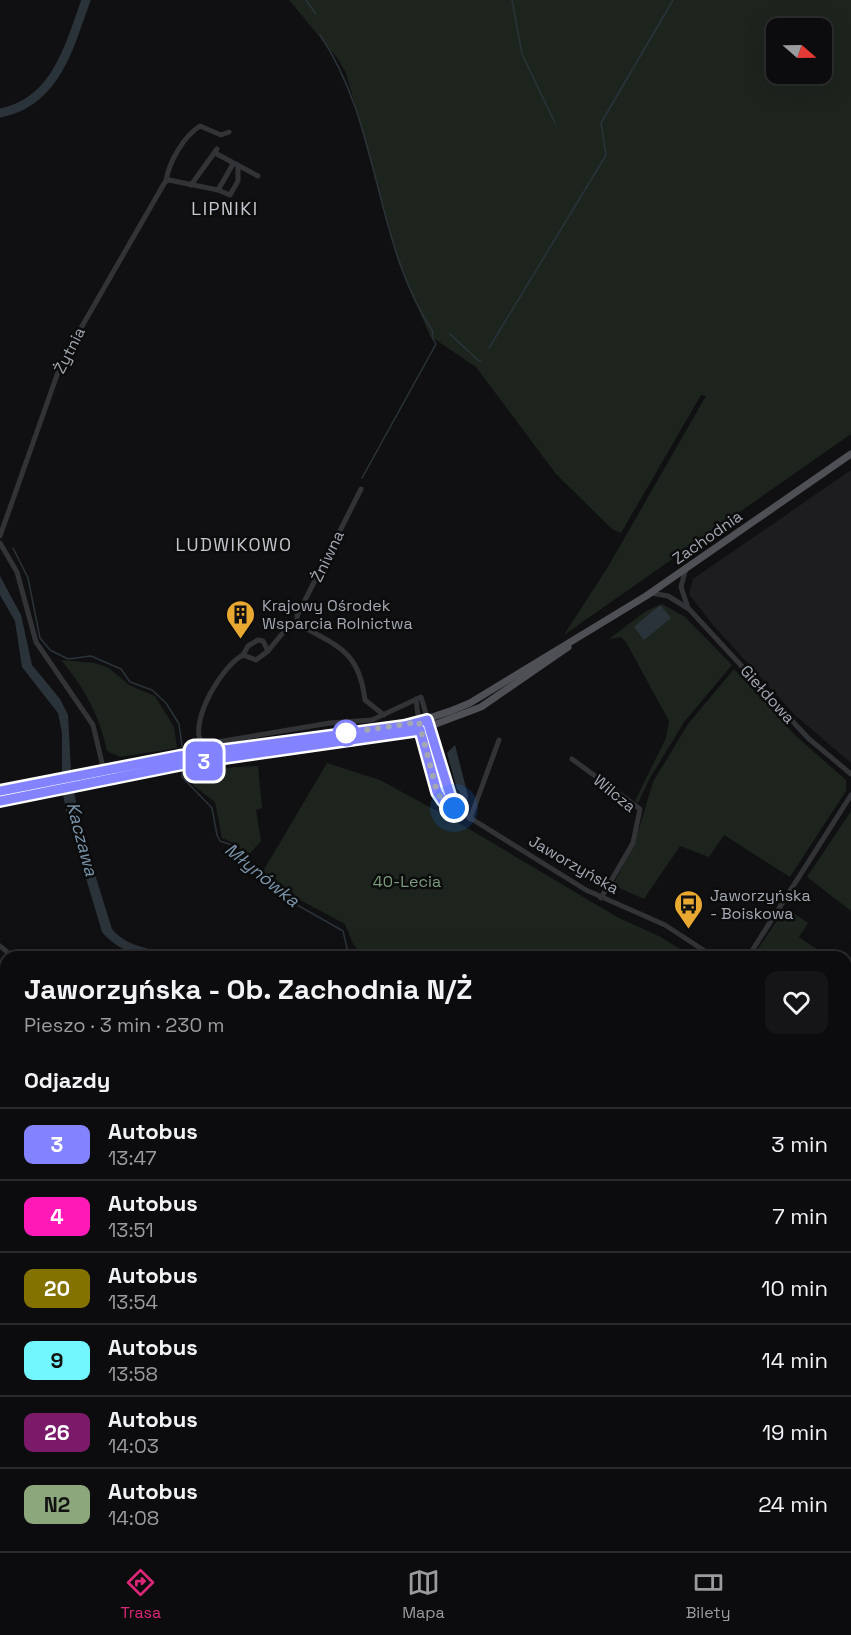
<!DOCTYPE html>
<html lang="pl">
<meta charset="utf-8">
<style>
body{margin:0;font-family:"Space Grotesk",sans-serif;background:#151517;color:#f1f3f6;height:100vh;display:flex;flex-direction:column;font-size:22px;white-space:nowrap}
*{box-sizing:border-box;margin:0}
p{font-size:20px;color:#9a9b9e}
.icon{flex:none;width:33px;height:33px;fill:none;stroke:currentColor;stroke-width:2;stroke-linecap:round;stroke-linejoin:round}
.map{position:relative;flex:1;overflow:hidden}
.details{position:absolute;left:0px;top:951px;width:852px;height:600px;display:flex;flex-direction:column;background:#0c0c0e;border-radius:18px 18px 0 0;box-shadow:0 6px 24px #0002,0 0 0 2px #2c2c2e}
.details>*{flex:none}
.badge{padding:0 12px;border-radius:9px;font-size:21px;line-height:39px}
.needle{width:39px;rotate:110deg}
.controls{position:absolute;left:766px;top:18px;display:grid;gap:12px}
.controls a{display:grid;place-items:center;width:66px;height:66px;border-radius:12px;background:#0c0c0e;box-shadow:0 6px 24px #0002,0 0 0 2px #2c2c2e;font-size:30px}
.you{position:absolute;width:30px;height:30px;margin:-15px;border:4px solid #fff;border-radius:50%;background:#1a73e8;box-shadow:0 0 0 9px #1a73e833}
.map>.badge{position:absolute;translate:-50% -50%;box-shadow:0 0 0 3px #fff}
h2{padding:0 24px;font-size:22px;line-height:54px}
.round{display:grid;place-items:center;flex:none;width:63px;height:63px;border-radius:12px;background:#151517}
.overview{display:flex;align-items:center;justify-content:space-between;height:102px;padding:0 24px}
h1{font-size:28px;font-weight:600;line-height:45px}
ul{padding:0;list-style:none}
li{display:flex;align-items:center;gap:18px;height:72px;padding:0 24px;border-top:2px solid #2c2c2e}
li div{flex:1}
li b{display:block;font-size:22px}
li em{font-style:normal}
li .badge{min-width:66px;font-weight:700;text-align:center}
.tabs{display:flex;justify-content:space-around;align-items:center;height:84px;border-top:2px solid #2c2c2e;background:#0c0c0e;font-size:16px;color:#9a9b9e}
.tabs a{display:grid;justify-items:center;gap:3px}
.tabs .on{color:#db2777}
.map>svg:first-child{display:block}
.built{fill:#1d1d1f}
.green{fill:#1d241e;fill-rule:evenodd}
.water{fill:#2b333a}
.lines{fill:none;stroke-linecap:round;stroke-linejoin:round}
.stream{stroke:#2b333a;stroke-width:1.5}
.river{stroke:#2b333a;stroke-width:9}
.minor{stroke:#323337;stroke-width:5}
.major{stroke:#4e5055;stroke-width:7}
.line-casing{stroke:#fff;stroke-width:14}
.line{stroke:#8383ff;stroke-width:9}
.walk{stroke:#a2a7b2;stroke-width:6;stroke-dasharray:0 10.8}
.stop-dot{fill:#fff;stroke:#8383ff;stroke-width:3}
.labels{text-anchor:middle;stroke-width:5;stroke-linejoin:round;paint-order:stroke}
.street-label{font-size:16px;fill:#a2a7b2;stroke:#0c0c0d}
.poi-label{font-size:16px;fill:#a2a7b2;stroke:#0c0c0d;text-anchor:start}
.park-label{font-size:16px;fill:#7a9c7c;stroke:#0c0c0d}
.neighbourhood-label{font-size:18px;letter-spacing:1.5px;fill:#c3c6ce;stroke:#0c0c0d}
.water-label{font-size:18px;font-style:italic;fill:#7a95ac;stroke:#0c0c0d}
</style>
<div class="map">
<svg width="851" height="1551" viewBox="0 0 851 1551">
<rect width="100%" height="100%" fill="#101012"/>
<!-- built -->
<g class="built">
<polygon points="851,470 851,763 795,715 713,625 689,594 693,579"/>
<polygon points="0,1399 6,1402 6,1545 218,1545 226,1551 0,1551"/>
<polygon points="261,1545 345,1545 353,1551 256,1551"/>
<polygon points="522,1545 631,1545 628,1551 519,1551"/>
</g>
<!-- green -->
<g class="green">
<path d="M289,0H851V434L564,635L609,565L706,396L701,395L621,533L612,529L556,474L476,367L430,336L399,264L346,73L338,59ZM777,28H822V74H777Z"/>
<polygon points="662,604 685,617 732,665 684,722 650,778 638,803 635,801 666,738 669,721 626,642 621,637 609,639 646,611"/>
<path d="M61,660L95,663L109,668L129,685L155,696L174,727L177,748L120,757L107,751C100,716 84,687 61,660Z"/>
<polygon points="734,669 796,736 846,780 846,791 790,877 724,835 709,857 680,846 644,899 613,885 635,842 653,782 688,724"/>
<polygon points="327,763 380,780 464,826 617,917 661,937 692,957 364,957 353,944 345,924 287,893 262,873"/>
<polygon points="258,766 262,808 256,810 261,841 247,857 233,843 222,838 215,802 194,786 187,770"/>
<polygon points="851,811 851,911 807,877"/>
<polygon points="786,908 808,923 799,937 828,957 752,957"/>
<polygon points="846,970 851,973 851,1067 846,1063"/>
<polygon points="0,989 6,993 6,1057 0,1054"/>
<polygon points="851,1097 851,1331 846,1331 846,1105"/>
<polygon points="6,1119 6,1397 0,1394 0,1129"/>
</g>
<!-- water -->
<g class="water">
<polygon points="0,576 21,615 32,665 60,699 68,715 71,771 62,773 62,733 58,713 22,667 15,621 0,595"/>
<polygon points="660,605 671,618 644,640 634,627"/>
<polygon points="455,745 468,796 467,801 457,789 447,753"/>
<path d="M74,791L82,833L112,929C129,950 157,948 180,957C150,957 123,957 102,932L66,811L63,794Z"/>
</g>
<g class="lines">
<!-- stream -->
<g class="stream">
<polyline points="306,0 316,14"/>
<polyline points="512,0 522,54 555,123"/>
<path d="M320,35C381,125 373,241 433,332L432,337L436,344L362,478"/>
<polyline points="450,334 479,361 481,360"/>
<polyline points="489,348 606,155 601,123 673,0"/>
<polyline points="13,548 28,578 40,638 50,650 68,659 91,656 121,669 130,682 152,690 166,703 179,724 183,753"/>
<polyline points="182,766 182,777 212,808 217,835 220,841 232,845 285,898 343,931 348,952 354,957"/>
<polyline points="846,1089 851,1092"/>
</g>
<!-- river -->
<path class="river" d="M0,113C56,102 69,47 86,0"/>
<!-- minor -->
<g class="minor">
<polyline points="215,153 258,176"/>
<path d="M166,181C169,162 183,137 200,126L221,135L229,132"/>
<polyline points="191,185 217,149"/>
<polyline points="218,190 230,195 238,181 238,167"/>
<polyline points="0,536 62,361 165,182 169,180 218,190 233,164"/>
<polyline points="0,543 17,572 36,642 93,725 104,771"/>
<polyline points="686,568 681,587 688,608"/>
<polyline points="651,593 668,596 689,609 808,738 851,774"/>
<polyline points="298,624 297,616 361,489"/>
<path d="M298,624C337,646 359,650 365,700L384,715"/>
<polyline points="268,651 286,629 298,624"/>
<path d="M243,655L248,646L258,640L263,641L268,651L256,660L243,655C222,666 192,717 200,740L211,743L330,723L372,720L421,697L454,808"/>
<path d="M416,699C419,726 426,781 443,801L586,890L665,925L714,957"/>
<polyline points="572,759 640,809 633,843 601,898"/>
<polyline points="470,819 499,740"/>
<polyline points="0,946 13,957"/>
<polyline points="748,957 851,795"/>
<polyline points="0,975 6,963"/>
<polyline points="846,1074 851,1078"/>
<polyline points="0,1355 6,1343"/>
<polyline points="355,1545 363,1551"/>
<polyline points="656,1545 659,1551"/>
<polyline points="249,1551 254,1545"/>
</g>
<!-- major -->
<g class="major">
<path d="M0,791C85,771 173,755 260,744C331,734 404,733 470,703L646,596L851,454"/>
<polyline points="0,801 190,763 420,730 481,707 568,647"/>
</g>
</g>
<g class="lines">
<defs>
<polyline id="line" points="0,791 179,756 404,726 427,720 454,808 443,801 437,792 420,730 189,763 0,801"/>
</defs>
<!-- line casing -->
<use href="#line" class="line-casing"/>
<!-- line -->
<use href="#line" class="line"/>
<!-- walk -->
<polyline class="walk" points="346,733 419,722 437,792 443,801 454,808"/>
</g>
<!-- icons -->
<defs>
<symbol id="building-pin" viewBox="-11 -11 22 30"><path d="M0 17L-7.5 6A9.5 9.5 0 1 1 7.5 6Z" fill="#e9a931" stroke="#0c0c0d"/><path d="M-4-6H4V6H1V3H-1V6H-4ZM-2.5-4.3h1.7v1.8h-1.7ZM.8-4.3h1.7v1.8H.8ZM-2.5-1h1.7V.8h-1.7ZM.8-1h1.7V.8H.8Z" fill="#111"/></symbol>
<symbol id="bus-pin" viewBox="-11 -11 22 30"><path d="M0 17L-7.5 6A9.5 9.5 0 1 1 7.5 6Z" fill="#e9a931" stroke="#0c0c0d"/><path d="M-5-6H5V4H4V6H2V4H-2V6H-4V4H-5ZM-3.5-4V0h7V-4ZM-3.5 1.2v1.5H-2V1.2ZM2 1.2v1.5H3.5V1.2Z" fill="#111"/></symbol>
</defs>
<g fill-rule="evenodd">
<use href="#building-pin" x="224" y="598" width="33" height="45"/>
<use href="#bus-pin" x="672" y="888" width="33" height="45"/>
</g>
<!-- markers -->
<circle class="stop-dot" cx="346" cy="733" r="12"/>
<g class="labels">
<!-- street labels -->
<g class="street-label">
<text transform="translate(69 350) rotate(-63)" y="6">Żytnia</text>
<text transform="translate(707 537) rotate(-35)" y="6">Zachodnia</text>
<text transform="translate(327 556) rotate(-64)" y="6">Żniwna</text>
<text transform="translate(768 694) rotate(48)" y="6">Giełdowa</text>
<text transform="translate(615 793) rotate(39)" y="6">Wilcza</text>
<text transform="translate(574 864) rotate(30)" y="6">Jaworzyńska</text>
</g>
<!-- poi labels -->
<g class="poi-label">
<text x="262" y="611">Krajowy Ośrodek<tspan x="262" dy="18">Wsparcia Rolnictwa</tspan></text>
<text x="710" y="901">Jaworzyńska<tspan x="710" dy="18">- Boiskowa</tspan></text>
</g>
<!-- park labels -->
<g class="park-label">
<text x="407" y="887">40-Lecia</text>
</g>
<!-- neighbourhood labels -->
<g class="neighbourhood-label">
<text x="225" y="215">LIPNIKI</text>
<text x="234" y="551">LUDWIKOWO</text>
</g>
<!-- water labels -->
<g class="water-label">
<text transform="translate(82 839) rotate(75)" y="6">Kaczawa</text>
<text transform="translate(262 875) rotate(39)" y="6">Młynówka</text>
</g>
</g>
</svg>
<div class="controls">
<a><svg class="needle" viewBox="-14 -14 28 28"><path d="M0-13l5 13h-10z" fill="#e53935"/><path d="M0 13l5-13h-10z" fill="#9a9b9e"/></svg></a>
</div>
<div class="you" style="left:454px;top:808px"></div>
<b class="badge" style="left:204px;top:761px;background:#8383ff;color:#fff">3</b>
<section class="details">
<div class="overview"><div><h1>Jaworzyńska - Ob. Zachodnia N/Ż</h1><p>Pieszo · 3 min · 230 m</p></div><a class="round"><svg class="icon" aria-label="heart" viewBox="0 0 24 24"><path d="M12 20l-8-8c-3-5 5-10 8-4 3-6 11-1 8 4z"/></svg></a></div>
<h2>Odjazdy</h2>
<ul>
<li><span class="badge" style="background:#8383ff;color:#fff">3</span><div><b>Autobus</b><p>13:47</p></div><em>3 min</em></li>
<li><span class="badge" style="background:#ff1ab8;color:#fff">4</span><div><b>Autobus</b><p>13:51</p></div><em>7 min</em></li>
<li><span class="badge" style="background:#837200;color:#fff">20</span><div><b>Autobus</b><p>13:54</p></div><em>10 min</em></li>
<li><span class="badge" style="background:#72f6ff;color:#111">9</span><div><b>Autobus</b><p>13:58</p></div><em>14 min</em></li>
<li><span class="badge" style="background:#7b1a69;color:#fff">26</span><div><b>Autobus</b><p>14:03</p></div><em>19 min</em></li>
<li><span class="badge" style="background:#8ca77b;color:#111">N2</span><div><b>Autobus</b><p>14:08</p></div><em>24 min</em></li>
</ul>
</section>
</div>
<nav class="tabs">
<a class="on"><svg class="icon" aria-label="directions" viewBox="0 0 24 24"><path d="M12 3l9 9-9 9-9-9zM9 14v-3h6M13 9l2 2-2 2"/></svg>Trasa</a>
<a><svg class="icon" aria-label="map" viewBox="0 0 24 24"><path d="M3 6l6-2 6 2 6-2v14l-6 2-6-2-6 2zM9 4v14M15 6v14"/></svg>Mapa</a>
<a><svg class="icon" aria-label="tickets" viewBox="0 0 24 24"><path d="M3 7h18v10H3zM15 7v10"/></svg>Bilety</a>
</nav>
